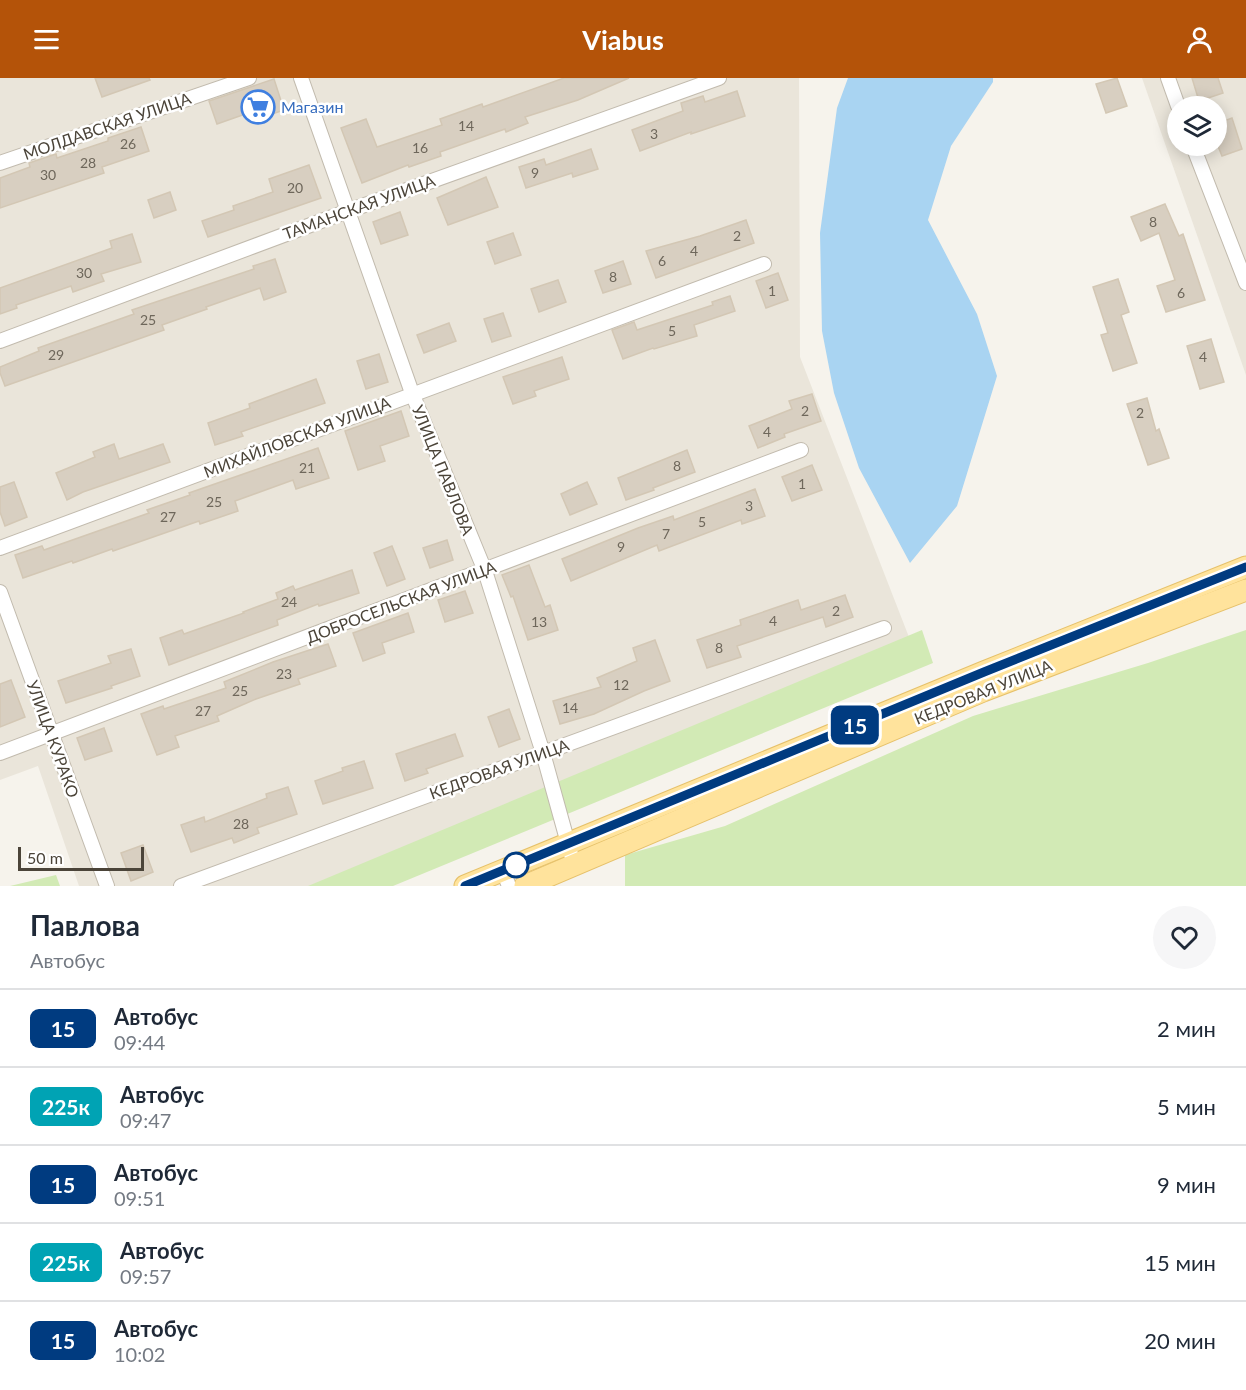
<!DOCTYPE html>
<html lang="ru">
<meta charset="utf-8">
<style>
body{margin:0;font-family:Lato,sans-serif;background:#f6f6f7;color:#1f2937;height:100vh;display:flex;flex-direction:column;font-size:22px;white-space:nowrap}
*{box-sizing:border-box;margin:0}
p{font-size:20px;color:#747a83}
.icon{flex:none;width:33px;height:33px;fill:none;stroke:currentColor;stroke-width:2;stroke-linecap:round;stroke-linejoin:round}
.map{position:relative;height:808px;overflow:hidden}
.sheet{display:flex;flex-direction:column;background:#fff;flex:1}
.sheet>*{flex:none}
.badge{padding:0 12px;border-radius:9px;font-size:21px;line-height:39px}
.fabs{position:absolute;left:1167px;top:18px;display:grid;gap:12px}
.fabs a{display:grid;place-items:center;width:60px;height:60px;border-radius:50%;background:#fff;box-shadow:0 3px 15px #0003;font-size:30px}
.scale{position:absolute;left:18px;bottom:15px;width:126px;box-sizing:border-box;padding-left:6px;border:3px solid #4b4439;border-top:0;font-size:16px;line-height:21px;white-space:nowrap;color:#4b4439;-webkit-text-stroke:4px #fff;paint-order:stroke}
.map>.badge{position:absolute;translate:-50% -50%;box-shadow:0 0 0 3px #fff}
.round{display:grid;place-items:center;flex:none;width:63px;height:63px;border-radius:32px;background:#f6f6f7}
.headline{display:flex;align-items:center;justify-content:space-between;height:102px;padding:0 30px}
h1{font-size:28px;font-weight:700;line-height:45px}
ul{padding:0;list-style:none}
li{display:flex;align-items:center;gap:18px;height:78px;padding:0 30px;border-top:2px solid #e0e1e3}
li div{flex:1}
li b{display:block;font-size:22px}
li em{font-style:normal}
li .badge{min-width:66px;font-weight:700;text-align:center}
header{display:flex;justify-content:space-between;align-items:center;height:78px;padding:0 30px;background:#b45309;color:#fff;font-size:27px;font-weight:700}
.map>svg:first-child{display:block}
.residential{fill:#eae5da;fill-rule:evenodd}
.green{fill:#d2eab5}
.water{fill:#a9d4f2}
.building{fill:#d8cfc1;stroke:#d3c7b4;stroke-width:1.5}
.lines{fill:none;stroke-linecap:round;stroke-linejoin:round}
.minor-casing{stroke:#c2bbae;stroke-width:16}
.primary-casing{stroke:#e6c16a;stroke-width:23}
.minor{stroke:#fff;stroke-width:14}
.primary{stroke:#ffe39c;stroke-width:21}
.line-casing{stroke:#fff;stroke-width:14}
.line{stroke:#003b80;stroke-width:9}
.stop-dot{fill:#fff;stroke:#003b80;stroke-width:3}
.labels{text-anchor:middle;stroke-width:5;stroke-linejoin:round;paint-order:stroke}
.number-label{font-size:14px;fill:#6e675b}
.shop-label{font-size:16px;fill:#366cbe;stroke:#fff;text-anchor:start}
.street-label{font-size:16px;fill:#4b4439;stroke:#fff}
</style>
<header><svg class="icon" aria-label="menu" viewBox="0 0 24 24"><path d="M4 6h16M4 12h16M4 18h16"/></svg>Viabus<svg class="icon" aria-label="person" viewBox="0 0 24 24"><circle cx="12" cy="8" r="4"/><path d="M4 21q1-7 8-7t8 7"/></svg></header>
<div class="map">
<svg width="1246" height="808" viewBox="0 0 1246 808">
<rect width="100%" height="100%" fill="#f6f3ec"/>
<!-- residential -->
<g class="residential">
<polygon points="0,0 799,0 800,279 914,572 340,808 79,808 38,688 0,702"/>
<path d="M1142,0H1246V297ZM1178,28H1216V68H1178Z"/>
</g>
<!-- green -->
<g class="green">
<polygon points="922,552 933,585 393,808 308,808"/>
<polygon points="1246,552 1246,808 625,808 625,777 725,748 973,638 1148,585"/>
<polygon points="56,797 60,808 10,808"/>
</g>
<!-- water -->
<polygon class="water" points="848,0 993,0 993,4 951,68 928,142 977,236 997,298 957,428 910,485 859,390 834,315 822,253 820,155 837,30"/>
<!-- building -->
<g class="building">
<polygon points="95,0 149,0 150,2 102,19"/>
<polygon points="564,0 629,0 578,22 525,39 528,45 506,54 505,51 440,74 441,78 409,89 408,87 362,105 341,50 366,41 377,69 442,47 440,41 482,26 483,29"/>
<polygon points="1117,0 1127,28 1106,35 1096,6"/>
<polygon points="1192,0 1218,0 1223,15 1199,23"/>
<polygon points="274,1 284,32 254,42 251,34 217,46 209,23"/>
<polygon points="737,13 745,38 691,56 691,54 640,73 632,52 683,33 681,25 703,18 705,24"/>
<polygon points="1232,40 1242,71 1222,78 1216,63 1216,46"/>
<polygon points="141,49 149,73 102,89 104,95 0,130 0,100 30,89 29,85 56,76 57,80 108,63 108,60"/>
<polygon points="591,71 598,91 573,99 572,95 526,110 519,89 544,81 546,87"/>
<polygon points="309,87 321,120 208,159 202,143 234,132 233,128 273,114 269,101"/>
<polygon points="486,99 498,129 448,147 437,120"/>
<polygon points="170,114 176,132 154,140 148,122"/>
<polygon points="1165,126 1179,158 1183,156 1205,222 1166,234 1157,208 1175,202 1159,155 1141,163 1131,139"/>
<polygon points="400,134 408,157 381,166 373,144"/>
<polygon points="746,142 754,165 656,200 646,173 700,158"/>
<polygon points="513,155 521,177 495,186 487,164"/>
<polygon points="132,156 141,184 101,196 104,203 73,214 71,208 16,227 17,230 0,236 0,210 112,170 110,163"/>
<polygon points="275,181 286,214 264,222 260,210 206,229 207,231 162,247 164,252 5,308 0,295 0,289 39,273 38,270 134,236 132,232 254,191 253,188"/>
<polygon points="623,183 631,206 603,215 595,193"/>
<polygon points="778,195 788,222 766,230 756,203"/>
<polygon points="1118,201 1129,234 1121,237 1137,285 1113,293 1101,257 1108,255 1093,209"/>
<polygon points="558,202 566,224 539,234 531,211"/>
<polygon points="730,218 735,233 694,247 697,258 654,271 653,270 623,281 612,252 634,244 637,252 713,227 712,224"/>
<polygon points="503,235 511,258 492,264 484,241"/>
<polygon points="449,245 456,263 424,275 417,257"/>
<polygon points="1211,261 1224,304 1200,311 1187,268"/>
<polygon points="379,276 388,304 366,311 357,283"/>
<polygon points="562,279 569,301 534,313 536,318 513,326 503,299"/>
<polygon points="316,301 325,325 241,354 243,358 215,367 208,345 250,330 249,326"/>
<polygon points="812,316 821,343 784,356 785,359 758,370 749,348 792,331 789,323"/>
<polygon points="1147,320 1156,353 1159,351 1169,380 1148,387 1127,326"/>
<polygon points="401,333 409,358 380,368 385,383 358,392 345,353"/>
<polygon points="114,366 119,381 163,366 170,384 83,414 67,422 56,395 95,379 93,374"/>
<polygon points="318,370 329,400 296,411 293,402 235,423 238,433 200,446 199,443 113,473 112,471 73,485 72,483 23,500 15,477 42,468 44,472 149,435 147,432 190,417 189,415"/>
<polygon points="687,372 695,394 653,410 654,412 626,422 618,400"/>
<polygon points="812,387 822,412 792,423 782,399"/>
<polygon points="14,404 27,439 5,448 0,434 0,409"/>
<polygon points="587,404 597,426 570,437 561,416"/>
<polygon points="755,411 765,438 742,446 741,442 659,473 657,467 571,503 562,481 638,450 673,438 674,442"/>
<polygon points="447,462 453,482 430,490 423,470"/>
<polygon points="392,468 405,501 387,508 374,475"/>
<polygon points="529,487 545,529 550,527 558,552 528,562 513,518 511,519 502,497"/>
<polygon points="352,492 359,515 319,528 318,526 277,542 278,547 169,587 160,560 182,552 184,556 244,535 243,534 278,521 276,515 293,508 295,512"/>
<polygon points="465,513 473,535 445,544 438,522"/>
<polygon points="845,517 853,539 826,549 823,539 737,568 741,579 707,590 697,562 741,547 740,542 798,522 801,532"/>
<polygon points="408,535 414,554 382,565 385,575 363,583 353,555"/>
<polygon points="655,562 670,603 644,613 594,636 560,646 553,623 601,609 597,600 637,583 633,570"/>
<polygon points="328,566 336,588 298,601 300,606 256,621 217,638 219,643 175,658 179,669 157,677 141,636 163,628 164,631 226,610 224,604 273,584"/>
<polygon points="131,571 140,598 111,608 112,610 66,625 58,603 111,585 108,578"/>
<polygon points="11,602 25,639 0,649 0,606"/>
<polygon points="509,631 520,661 499,669 488,639"/>
<polygon points="104,650 112,673 85,682 77,660"/>
<polygon points="455,656 463,678 426,691 428,695 405,703 396,676"/>
<polygon points="364,683 373,710 323,726 315,703 343,693 342,690"/>
<polygon points="288,709 297,736 257,750 259,755 234,765 232,760 191,774 181,747 204,739 205,744 267,720 266,716"/>
<polygon points="143,767 153,794 131,803 121,775"/>
</g>
<g class="lines">
<defs>
<g id="minor">
<polyline points="301,0 412,315 485,493 543,675 574,787"/>
<polyline points="1168,0 1178,28"/>
<polyline points="1193,68 1246,205"/>
<polyline points="0,85 249,0"/>
<polyline points="0,263 348,133 719,0"/>
<polyline points="0,470 764,186"/>
<polyline points="0,514 107,808"/>
<polyline points="0,675 801,372"/>
<polyline points="503,793 509,808"/>
<polyline points="181,808 884,550"/>
</g>
<g id="primary">
<polyline points="465,808 984,594 1246,489"/>
<polyline points="525,808 983,613 1246,512"/>
</g>
</defs>
<!-- minor casing -->
<use href="#minor" class="minor-casing"/>
<!-- primary casing -->
<use href="#primary" class="primary-casing"/>
<!-- minor -->
<use href="#minor" class="minor"/>
<!-- primary -->
<use href="#primary" class="primary"/>
</g>
<g class="lines">
<defs>
<polyline id="line" points="465,808 984,594 1246,489"/>
</defs>
<!-- line casing -->
<use href="#line" class="line-casing"/>
<!-- line -->
<use href="#line" class="line"/>
</g>
<!-- icons -->
<defs>
<symbol id="supermarket-ring" viewBox="-11 -11 22 22"><circle r="9.5" fill="#fff" stroke="#3f7fe0" stroke-width="1.5"/><path d="M-6-5.5h2.5l.6 2H6L4.5 2H-2.5L-4.4-4H-6ZM-1.5 3.2a1.3 1.3 0 1 0 .1 0ZM3 3.2a1.3 1.3 0 1 0 .1 0Z" fill="#3f7fe0"/></symbol>
</defs>
<g fill-rule="evenodd">
<use href="#supermarket-ring" x="239" y="10" width="38" height="38"/>
</g>
<!-- markers -->
<circle class="stop-dot" cx="516" cy="787" r="12"/>
<g class="labels">
<!-- number labels -->
<g class="number-label">
<text x="466" y="53">14</text>
<text x="654" y="61">3</text>
<text x="128" y="71">26</text>
<text x="420" y="75">16</text>
<text x="88" y="90">28</text>
<text x="535" y="100">9</text>
<text x="48" y="102">30</text>
<text x="295" y="115">20</text>
<text x="1153" y="149">8</text>
<text x="737" y="163">2</text>
<text x="694" y="178">4</text>
<text x="662" y="188">6</text>
<text x="84" y="200">30</text>
<text x="613" y="204">8</text>
<text x="772" y="218">1</text>
<text x="1181" y="220">6</text>
<text x="148" y="247">25</text>
<text x="672" y="258">5</text>
<text x="56" y="282">29</text>
<text x="1203" y="284">4</text>
<text x="805" y="338">2</text>
<text x="1140" y="340">2</text>
<text x="767" y="359">4</text>
<text x="677" y="393">8</text>
<text x="307" y="395">21</text>
<text x="802" y="411">1</text>
<text x="214" y="429">25</text>
<text x="749" y="433">3</text>
<text x="168" y="444">27</text>
<text x="702" y="449">5</text>
<text x="666" y="461">7</text>
<text x="621" y="474">9</text>
<text x="289" y="529">24</text>
<text x="836" y="538">2</text>
<text x="773" y="548">4</text>
<text x="539" y="549">13</text>
<text x="719" y="575">8</text>
<text x="284" y="601">23</text>
<text x="621" y="612">12</text>
<text x="240" y="618">25</text>
<text x="570" y="635">14</text>
<text x="203" y="638">27</text>
<text x="241" y="751">28</text>
</g>
<!-- shop labels -->
<g class="shop-label">
<text x="281" y="35">Магазин</text>
</g>
<!-- street labels -->
<g class="street-label">
<text transform="translate(107 48) rotate(-19)" y="6">МОЛДАВСКАЯ УЛИЦА</text>
<text transform="translate(359 129) rotate(-20)" y="6">ТАМАНСКАЯ УЛИЦА</text>
<text transform="translate(297 359) rotate(-21)" y="6">МИХАЙЛОВСКАЯ УЛИЦА</text>
<text transform="translate(443 392) rotate(68)" y="6">УЛИЦА ПАВЛОВА</text>
<text transform="translate(401 524) rotate(-21)" y="6">ДОБРОСЕЛЬСКАЯ УЛИЦА</text>
<text transform="translate(983 614) rotate(-22)" y="6">КЕДРОВАЯ УЛИЦА</text>
<text transform="translate(53 661) rotate(70)" y="6">УЛИЦА КУРАКО</text>
<text transform="translate(499 691) rotate(-20)" y="6">КЕДРОВАЯ УЛИЦА</text>
</g>
</g>
</svg>
<div class="fabs">
<a><svg class="icon" aria-label="layers" viewBox="0 0 24 24"><path d="M12 4l9 5-9 5-9-5zM3 14l9 5 9-5"/></svg></a>
</div>
<div class="scale">50 m</div>
<b class="badge" style="left:855px;top:647px;background:#003b80;color:#fff">15</b>
</div>
<section class="sheet">
<div class="headline"><div><h1>Павлова</h1><p>Автобус</p></div><a class="round"><svg class="icon" aria-label="heart" viewBox="0 0 24 24"><path d="M12 20l-8-8c-3-5 5-10 8-4 3-6 11-1 8 4z"/></svg></a></div>
<ul>
<li><span class="badge" style="background:#003b80;color:#fff">15</span><div><b>Автобус</b><p>09:44</p></div><em>2 мин</em></li>
<li><span class="badge" style="background:#00a3b4;color:#fff">225к</span><div><b>Автобус</b><p>09:47</p></div><em>5 мин</em></li>
<li><span class="badge" style="background:#003b80;color:#fff">15</span><div><b>Автобус</b><p>09:51</p></div><em>9 мин</em></li>
<li><span class="badge" style="background:#00a3b4;color:#fff">225к</span><div><b>Автобус</b><p>09:57</p></div><em>15 мин</em></li>
<li><span class="badge" style="background:#003b80;color:#fff">15</span><div><b>Автобус</b><p>10:02</p></div><em>20 мин</em></li>
</ul>
</section>
